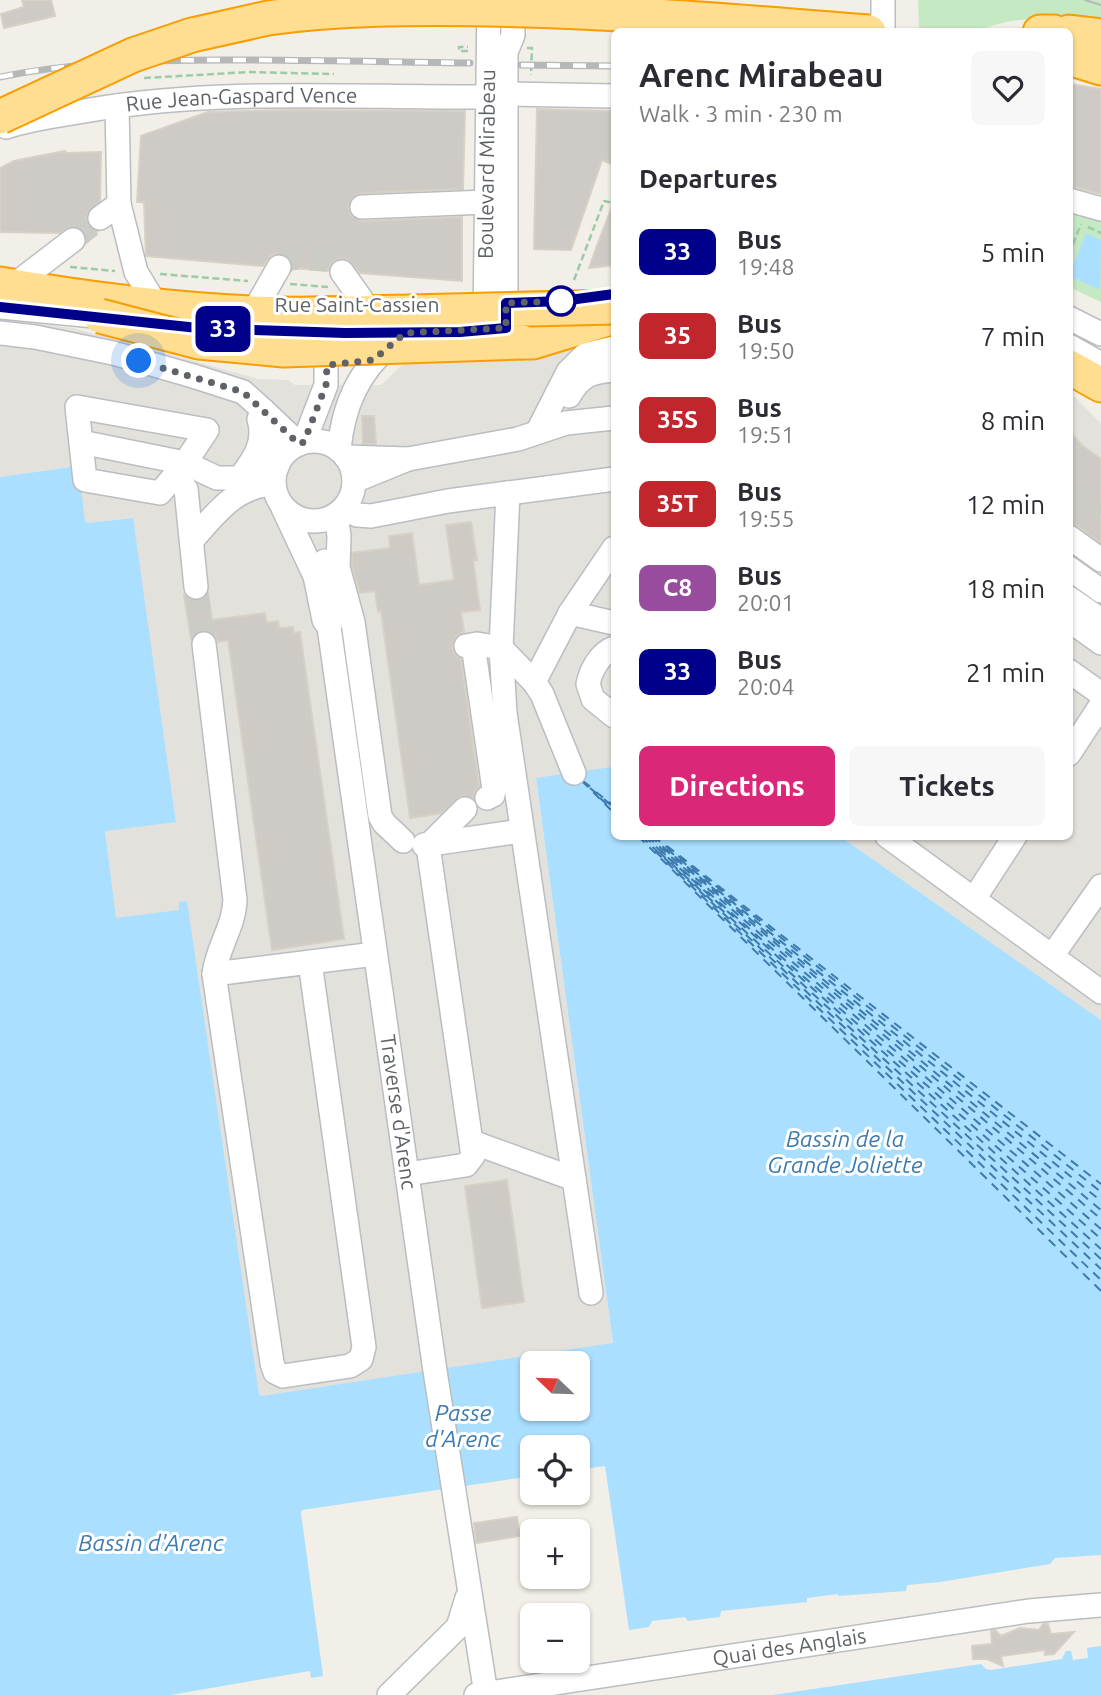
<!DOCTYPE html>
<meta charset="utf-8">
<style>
body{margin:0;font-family:Ubuntu,sans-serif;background:#f7f7f7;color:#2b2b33;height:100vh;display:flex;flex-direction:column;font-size:26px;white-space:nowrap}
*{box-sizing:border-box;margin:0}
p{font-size:23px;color:#7c7c81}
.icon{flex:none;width:38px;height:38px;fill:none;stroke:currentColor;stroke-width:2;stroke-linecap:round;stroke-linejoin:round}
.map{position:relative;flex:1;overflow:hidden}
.sheet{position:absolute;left:611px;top:28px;width:462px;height:812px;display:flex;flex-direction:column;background:#fff;border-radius:10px;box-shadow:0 2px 5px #0004}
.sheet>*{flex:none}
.badge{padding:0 14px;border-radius:10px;font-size:24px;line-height:46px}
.needle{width:46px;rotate:293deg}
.buttons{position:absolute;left:520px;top:1351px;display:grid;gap:14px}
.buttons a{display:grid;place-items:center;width:70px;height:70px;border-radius:10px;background:#fff;box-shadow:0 2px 5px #0004;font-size:35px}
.you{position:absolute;width:35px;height:35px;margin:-18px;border:5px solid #fff;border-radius:50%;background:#1a73e8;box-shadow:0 0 0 10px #1a73e833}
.map>.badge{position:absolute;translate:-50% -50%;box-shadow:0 0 0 4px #fff}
h2{padding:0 28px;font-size:26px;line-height:63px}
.round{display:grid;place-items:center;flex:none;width:74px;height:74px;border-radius:10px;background:#f7f7f7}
.summary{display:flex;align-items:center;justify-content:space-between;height:119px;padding:0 28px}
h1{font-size:33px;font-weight:600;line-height:52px}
.action{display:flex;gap:14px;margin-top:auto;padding:14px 28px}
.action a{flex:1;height:80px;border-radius:10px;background:#db2777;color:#fff;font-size:28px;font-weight:600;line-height:80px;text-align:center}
.action a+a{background:#f7f7f7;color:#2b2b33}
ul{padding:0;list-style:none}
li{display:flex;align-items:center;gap:21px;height:84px;padding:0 28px}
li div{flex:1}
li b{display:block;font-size:26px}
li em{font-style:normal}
li .badge{min-width:77px;font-weight:700;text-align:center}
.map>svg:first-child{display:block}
.industrial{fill:#e3e1dc}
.green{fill:#c5e9c3}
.water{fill:#aadfff;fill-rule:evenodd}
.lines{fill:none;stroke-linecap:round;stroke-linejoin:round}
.ferry{stroke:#3d7aae;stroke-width:2;stroke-dasharray:9 7;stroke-linecap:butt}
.building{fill:#cecbc6;stroke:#d7d0c5;stroke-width:2}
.minor-tunnel{stroke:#ccccc7;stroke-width:23;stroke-dasharray:23 11;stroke-linecap:butt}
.minor-casing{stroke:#babdc1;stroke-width:26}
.highway-casing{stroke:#f99d00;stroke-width:37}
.path{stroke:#9ccba7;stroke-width:2.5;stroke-dasharray:7 3.5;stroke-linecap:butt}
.minor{stroke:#fff;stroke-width:23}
.highway{stroke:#ffdd91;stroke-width:33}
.tram{stroke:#b6b7b8;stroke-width:2}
.rail-casing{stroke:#b6b7b8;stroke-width:7}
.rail{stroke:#fff;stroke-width:4.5;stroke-dasharray:13;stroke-linecap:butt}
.highway-bridge-casing{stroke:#f99d00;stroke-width:37;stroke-linecap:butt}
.highway-bridge{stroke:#ffdd91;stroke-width:33}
.line-casing{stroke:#fff;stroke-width:16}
.line{stroke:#00008b;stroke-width:10}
.walk{stroke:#5f6368;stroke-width:7;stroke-dasharray:0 12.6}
.stop-dot{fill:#fff;stroke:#00008b;stroke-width:3.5}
.labels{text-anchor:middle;stroke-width:6;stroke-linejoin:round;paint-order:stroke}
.street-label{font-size:21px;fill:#5f6368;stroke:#fff}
.water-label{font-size:23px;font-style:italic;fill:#3d7aae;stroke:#fff}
</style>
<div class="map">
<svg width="1101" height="1695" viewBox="0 0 1101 1695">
<rect width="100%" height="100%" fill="#f1efe7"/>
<!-- industrial -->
<g class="industrial">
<polygon points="0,319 73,328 259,379 288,380 295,385 381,385 406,361 525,353 614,340 614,764 611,767 536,779 613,1344 435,1371 261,1396 259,1394 180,910 116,919 105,830 176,821 132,518 87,523 85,521 77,466 0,477"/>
<polygon points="1073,395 1101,424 1101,1020 841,837 1069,836 1069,398"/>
</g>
<!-- green -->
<g class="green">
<polygon points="918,0 1101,0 1101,22 1063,18 1028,19 1005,22 976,31 919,31"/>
<polygon points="1069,206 1101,216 1101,302 1069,287"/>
</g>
<!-- water -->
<g class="water">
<polygon points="1086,233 1101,240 1100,290 1069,276"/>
<path d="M78,466L85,520L87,523L133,518L176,822L105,831L116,918L179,910V902L187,901L259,1394L261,1396L613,1343L536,778L611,767L614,764V836L841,837L1101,1020V1555L1055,1558L1050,1564L940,1582L907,1585L906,1591L838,1596V1594L807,1598V1602L721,1611L720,1617L688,1621L685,1617L652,1621L649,1627L629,1630L605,1466L578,1470V1447H532V1476L302,1510L301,1513L323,1676L311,1678L310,1671L170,1695H0V477ZM532,1363H578V1409H532Z"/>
<polygon points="1101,1646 1101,1695 773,1695 981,1664 986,1669 991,1670 1062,1659 1066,1651 1071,1651 1073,1660 1088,1658 1087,1648"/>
</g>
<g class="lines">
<!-- ferry -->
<g class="ferry">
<polyline points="582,781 614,813"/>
<polyline points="583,781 592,788"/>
<polyline points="590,788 602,798"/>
<polyline points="596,792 614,806"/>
<polyline points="600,798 614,811"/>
<polyline points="604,799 614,808"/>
<polyline points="638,836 1101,1291"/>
<polyline points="641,836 1101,1269"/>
<polyline points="644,836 1101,1249"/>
<polyline points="647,836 1101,1229"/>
<polyline points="650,836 1101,1210"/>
<polyline points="653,836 1101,1192"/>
<polyline points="667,846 1101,1184"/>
<polyline points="663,848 1101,1219"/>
<polyline points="659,849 1101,1239"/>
<polyline points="667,849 1101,1201"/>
<polyline points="655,851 1101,1280"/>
<polyline points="659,852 1101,1259"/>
</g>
</g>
<!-- building -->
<g class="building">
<polygon points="22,0 51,0 55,16 4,28 1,14 24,7"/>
<polygon points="1069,84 1101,89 1101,194 1069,186"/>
<polygon points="537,109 614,111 614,165 602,160 571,250 534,249"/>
<polygon points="288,110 465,111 463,189 361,193 354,196 348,207 351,215 363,221 462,217 462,281 360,273 348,260 341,258 333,261 328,271 293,268 291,259 280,253 271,255 263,266 146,256 144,202 137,202 141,136 208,112"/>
<polygon points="65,151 66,153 101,152 100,201 88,212 86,219 89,227 98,231 87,240 84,231 72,226 59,233 0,232 0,168 14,161"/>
<polygon points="613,204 614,265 589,268 598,243"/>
<polygon points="362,416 374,416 376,444 363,444"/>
<polygon points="1069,431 1083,446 1101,459 1101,543 1077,526 1069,523"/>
<polygon points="471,522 477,560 473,560 480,610 461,612 464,632 456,636 452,648 455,654 461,659 479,786 475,791 473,798 461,796 442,813 410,818 381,611 378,612 375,591 360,593 352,565 352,553 390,548 389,536 412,533 419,585 454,580 446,525"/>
<polygon points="208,594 212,620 265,613 267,623 278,621 279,628 293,627 294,633 300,632 344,939 272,950 228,640 218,642 215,635 203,630 196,632 191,639 184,595 190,599 197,601 204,599"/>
<polygon points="507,1180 524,1302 482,1308 465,1186"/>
<polygon points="517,1517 520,1536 476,1543 474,1523"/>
<polygon points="1043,1624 1048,1624 1051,1634 1074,1632 1054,1654 1045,1655 1045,1650 1001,1656 1003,1666 987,1659 973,1659 972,1646 992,1644 991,1631 995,1630 1001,1636 1020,1628 1039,1630"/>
</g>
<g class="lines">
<!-- minor-tunnel -->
<g class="minor-tunnel">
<polyline points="73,240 100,218"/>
<polyline points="279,267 290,258 327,260 342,272"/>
<polyline points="1069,490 1101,513"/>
<polyline points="196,587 204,644"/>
</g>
<defs>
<g id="minor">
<polyline points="883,32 883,0"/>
<polyline points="506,94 614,96"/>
<polyline points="117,106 119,204 136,272 150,295"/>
<path id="s1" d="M6,127C34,118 62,115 90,110C221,88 355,98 487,97"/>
<polyline points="1069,200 1101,209"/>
<polyline points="362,207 486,202"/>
<polyline points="100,218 119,204"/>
<polyline points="342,272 366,306"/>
<polyline points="18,282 73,240"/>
<polyline points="258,304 279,267"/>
<polyline points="0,307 115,318"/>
<polyline points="1069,318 1101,334"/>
<path id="s2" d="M485,322L489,0"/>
<polyline points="506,322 506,52 513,35 513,0"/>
<polyline points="215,329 353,333"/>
<polyline points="0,333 35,337 113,353 193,376 243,392 263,410"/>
<polyline points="1069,346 1101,364"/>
<path d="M569,396C581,375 591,372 614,370"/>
<polygon points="77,407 207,430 185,463 160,493 85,480"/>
<polyline points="538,431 568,372 585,355 614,348"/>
<circle cx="314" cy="481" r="40"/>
<polyline points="81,442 185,463 217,478 240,478 277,467"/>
<polyline points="304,442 326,385 326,365"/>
<path d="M339,450C343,406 358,372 392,343"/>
<polyline points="346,457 408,459 354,481"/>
<polyline points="408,459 518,439 566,423 614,418"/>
<polyline points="279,462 263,410 299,444"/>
<polyline points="174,477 186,489 196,587"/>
<path d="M240,478C254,459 266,443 259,419"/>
<polyline points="508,493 614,479"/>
<polyline points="283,508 315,576 324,620 329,627 333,618 325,561"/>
<polyline points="343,509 357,515 371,516 448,501 508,493 501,648 534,682 542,694 574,773"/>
<polyline points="336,515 339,536 338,567 353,622 380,816 384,823 403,841"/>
<polyline points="1069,537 1101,560"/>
<path d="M192,540C214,516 232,490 265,485"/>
<polyline points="1069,568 1101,591"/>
<polyline points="1069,598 1101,620"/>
<polyline points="570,613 614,548"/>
<polyline points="1069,620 1101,643"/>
<path id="s3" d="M329,627L435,1371L486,1694"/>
<path d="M204,644L235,900C234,927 217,948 214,974L272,1363L275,1372L283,1376L350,1366L361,1359L364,1347L310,962"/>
<polyline points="473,645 494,789 493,795 487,798"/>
<polyline points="466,646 477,644 501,648 505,713 591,1293"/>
<path d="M614,648C600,653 591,670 588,684L593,699L614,716"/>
<polyline points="1069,671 1101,694"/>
<polyline points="534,682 570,613 614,623"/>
<polyline points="1069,754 1101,705"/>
<polyline points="887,836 1101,992"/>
<polyline points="424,845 522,831"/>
<polyline points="974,899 1015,836"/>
<polyline points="1052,956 1101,886"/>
<polyline points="214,974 375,954"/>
<polyline points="472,1142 574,1179"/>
<polyline points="407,1174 466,1165 473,1156 428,846 465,809"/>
<polyline points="389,1695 458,1627 467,1598"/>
<path id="s4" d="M476,1695L1029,1611L1101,1605"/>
</g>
<g id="highway">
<polyline points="1040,32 1054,32"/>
<polyline points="1069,32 1101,36"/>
<polyline points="192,35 268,18"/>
<polyline points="1069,58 1101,68"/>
<path d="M0,284C93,300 188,312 282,314C325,315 368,312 410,312"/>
<polyline points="522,342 533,342 614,317"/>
<polyline points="1069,367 1101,385"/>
</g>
</defs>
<!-- minor casing -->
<use href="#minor" class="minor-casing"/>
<!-- highway casing -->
<use href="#highway" class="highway-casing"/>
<!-- path -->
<g class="path">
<polyline points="527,48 532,48 531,75"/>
<polyline points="468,51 459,51 459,47 468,47"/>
<polyline points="144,78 250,72 334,74"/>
<polyline points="1088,227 1101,233"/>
<polyline points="1069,254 1081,224"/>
<polyline points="70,267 115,271"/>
<polyline points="160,274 248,281"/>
<polyline points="574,280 604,201 614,203"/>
<polyline points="290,284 328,287"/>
</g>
<!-- minor -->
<use href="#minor" class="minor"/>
<!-- highway -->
<use href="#highway" class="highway"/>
<!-- tram -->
<polyline class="tram" points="1085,0 1101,5"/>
<defs>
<g id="rail">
<polyline points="521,65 614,66"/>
<path d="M0,77C74,62 148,60 224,60C306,60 388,62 470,63"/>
</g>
</defs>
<!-- rail casing -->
<use href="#rail" class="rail-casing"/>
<!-- rail -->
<use href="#rail" class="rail"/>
<defs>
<g id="highway-bridge">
<path d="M268,18C341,8 413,8 486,9C614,11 742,22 869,32"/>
<polyline points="0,117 133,55 192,35"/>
<polyline points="410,312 614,307"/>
<polyline points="100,316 199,342 284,350 522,342"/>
</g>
</defs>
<!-- highway-bridge casing -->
<use href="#highway-bridge" class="highway-bridge-casing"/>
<!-- highway-bridge -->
<use href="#highway-bridge" class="highway-bridge"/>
</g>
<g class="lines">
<defs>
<polyline id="line" points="0,307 198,328 345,333 460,332 506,328 506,303 562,301 614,294"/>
</defs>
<!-- line casing -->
<use href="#line" class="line-casing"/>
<!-- line -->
<use href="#line" class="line"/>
<!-- walk -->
<polyline class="walk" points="139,361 243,392 299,444 304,442 326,385 327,365 373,360 405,333 506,328 506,303 561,301"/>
</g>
<!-- markers -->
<circle class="stop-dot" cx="561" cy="301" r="14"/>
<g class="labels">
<!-- street labels -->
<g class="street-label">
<text dy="7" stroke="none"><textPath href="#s1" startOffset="238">Rue Jean-Gaspard Vence</textPath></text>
<text dy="7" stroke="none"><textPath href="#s2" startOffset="158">Boulevard Mirabeau</textPath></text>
<text x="357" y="312">Rue Saint-Cassien</text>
<text dy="7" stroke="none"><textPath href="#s3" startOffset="490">Traverse d'Arenc</textPath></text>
<text dy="7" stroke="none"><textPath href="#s4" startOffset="317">Quai des Anglais</textPath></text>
</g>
<!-- water labels -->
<g class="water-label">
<text x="845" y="1147">Bassin de la<tspan x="845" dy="26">Grande Joliette</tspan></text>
<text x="463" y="1421">Passe<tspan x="463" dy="26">d'Arenc</tspan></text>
<text x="151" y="1551">Bassin d'Arenc</text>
</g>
</g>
</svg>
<div class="buttons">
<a><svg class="needle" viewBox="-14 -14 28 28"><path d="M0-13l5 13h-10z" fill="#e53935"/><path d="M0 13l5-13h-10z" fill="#7c7c81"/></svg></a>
<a><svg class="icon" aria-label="locate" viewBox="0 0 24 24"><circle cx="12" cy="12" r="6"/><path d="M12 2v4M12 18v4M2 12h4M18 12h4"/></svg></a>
<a>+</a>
<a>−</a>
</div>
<div class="you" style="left:139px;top:361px"></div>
<b class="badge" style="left:223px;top:329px;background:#00008b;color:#fff">33</b>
<section class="sheet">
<div class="summary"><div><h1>Arenc Mirabeau</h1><p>Walk · 3 min · 230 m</p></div><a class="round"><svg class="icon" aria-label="heart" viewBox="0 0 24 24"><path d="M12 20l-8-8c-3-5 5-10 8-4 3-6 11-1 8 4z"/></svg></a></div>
<h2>Departures</h2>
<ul>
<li><span class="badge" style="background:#00008b;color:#fff">33</span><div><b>Bus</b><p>19:48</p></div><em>5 min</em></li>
<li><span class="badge" style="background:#c0262c;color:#fff">35</span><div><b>Bus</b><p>19:50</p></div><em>7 min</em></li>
<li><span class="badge" style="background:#c0262c;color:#fff">35S</span><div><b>Bus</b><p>19:51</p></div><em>8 min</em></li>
<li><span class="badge" style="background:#c0262c;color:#fff">35T</span><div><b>Bus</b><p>19:55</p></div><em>12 min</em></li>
<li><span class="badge" style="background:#974c9d;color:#fff">C8</span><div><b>Bus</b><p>20:01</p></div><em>18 min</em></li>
<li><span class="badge" style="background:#00008b;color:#fff">33</span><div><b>Bus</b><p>20:04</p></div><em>21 min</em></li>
</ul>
<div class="action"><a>Directions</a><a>Tickets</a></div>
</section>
</div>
